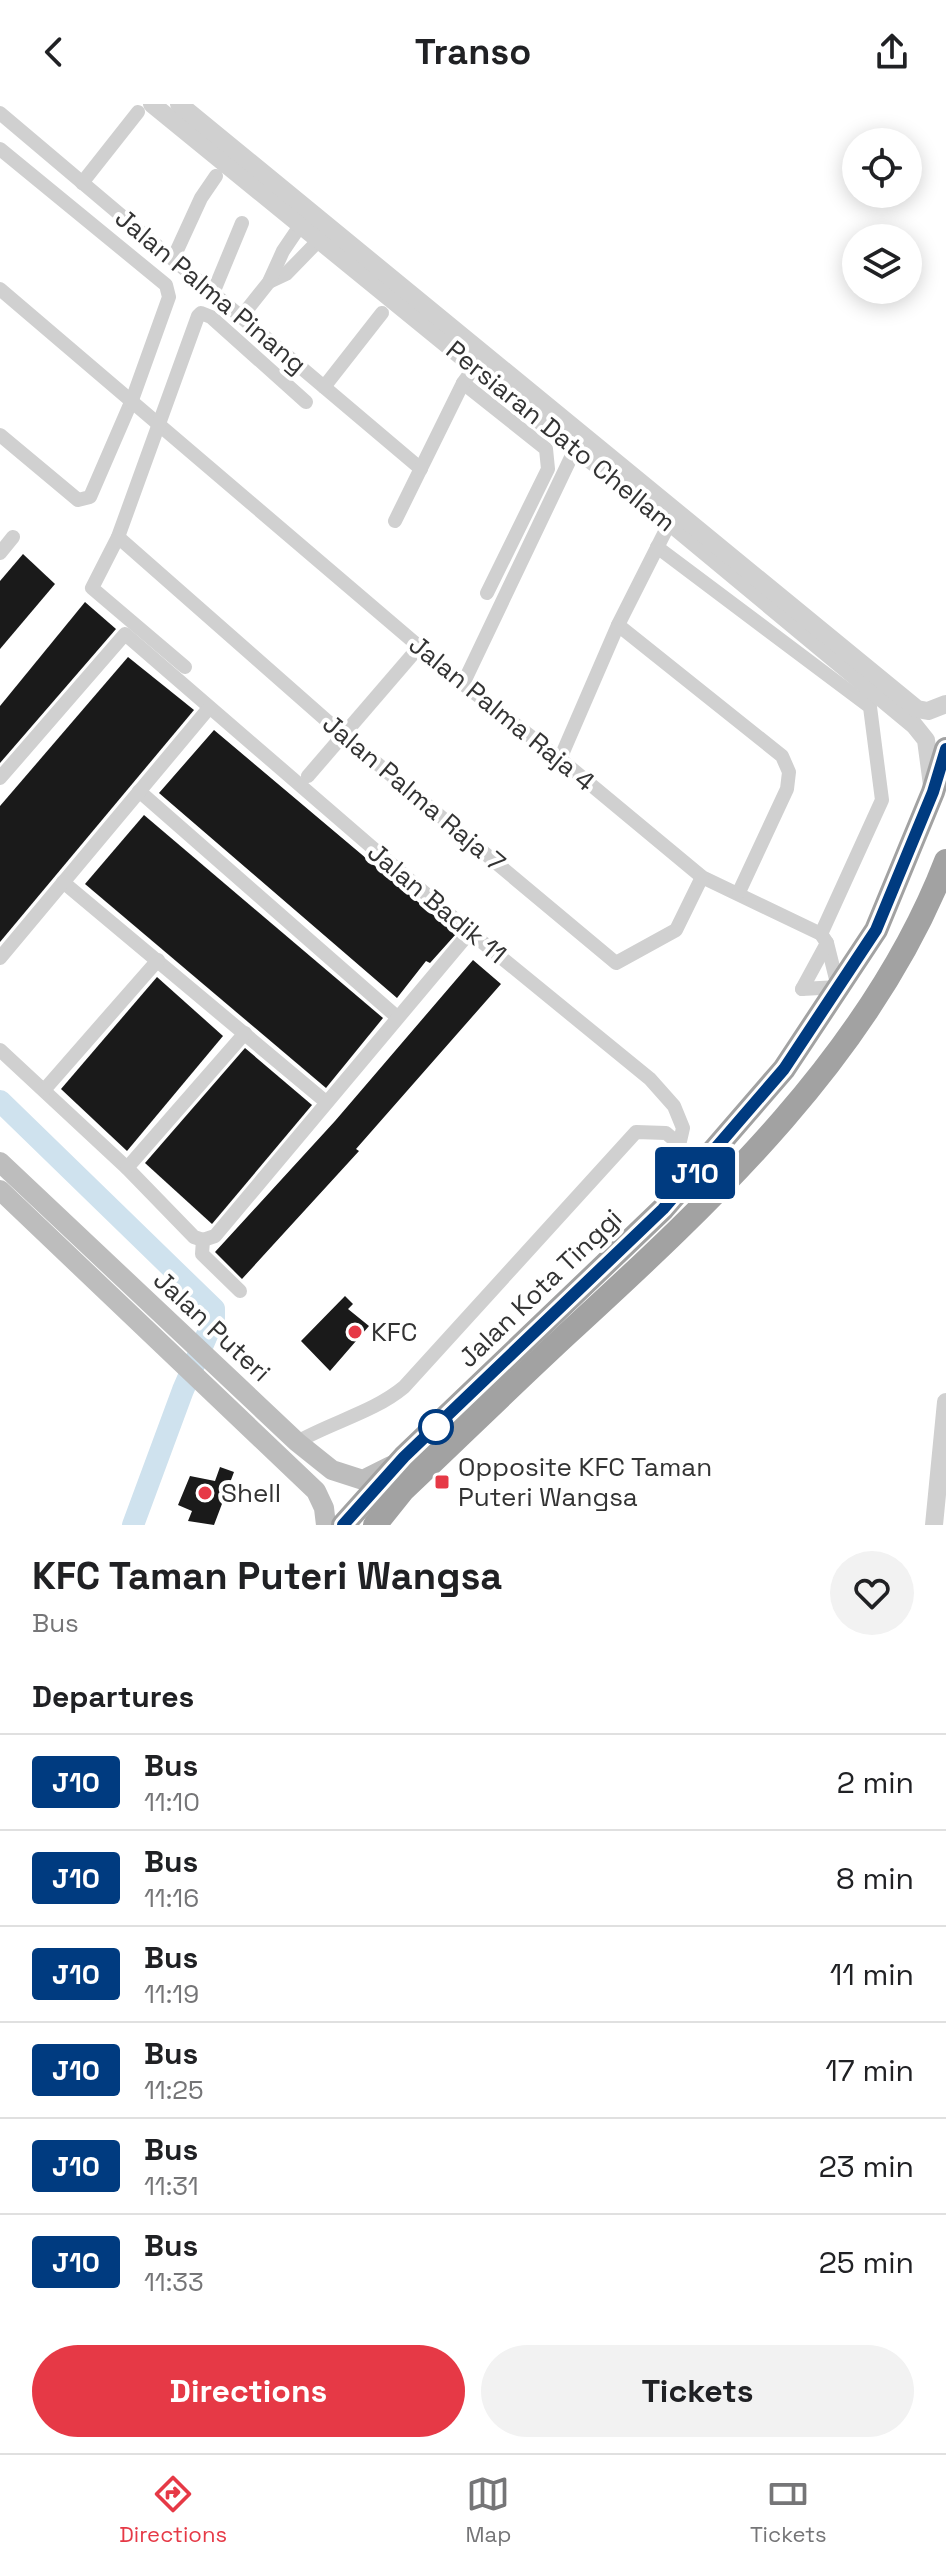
<!DOCTYPE html>
<style>
body{margin:0;font-family:"Space Grotesk",sans-serif;background:#f2f2f2;color:#202124;height:100vh;display:flex;flex-direction:column;font-size:30px;white-space:nowrap}
*{box-sizing:border-box;margin:0}
p{font-size:26px;color:#757577}
.icon{flex:none;width:44px;height:44px;fill:none;stroke:currentColor;stroke-width:2;stroke-linecap:round;stroke-linejoin:round}
.map{position:relative;height:1421px;overflow:hidden}
.side{display:flex;flex-direction:column;background:#fff;flex:1}
.side>*{flex:none}
.badge{padding:0 16px;border-radius:6px;font-size:28px;line-height:52px}
.buttons{position:absolute;left:842px;top:24px;display:grid;gap:16px}
.buttons a{display:grid;place-items:center;width:80px;height:80px;border-radius:50%;background:#fff;box-shadow:0 4px 20px #0003;font-size:40px}
.map>.badge{position:absolute;translate:-50% -50%;box-shadow:0 0 0 4px #fff}
h2{padding:0 32px;font-size:30px;line-height:72px}
.round{display:grid;place-items:center;flex:none;width:84px;height:84px;border-radius:42px;background:#f2f2f2}
.headline{display:flex;align-items:center;justify-content:space-between;height:136px;padding:0 32px}
h1{font-size:38px;font-weight:700;line-height:60px}
.cta{display:flex;gap:16px;margin-top:auto;padding:16px 32px}
.cta a{flex:1;height:92px;border-radius:48px;background:#e63946;color:#fff;font-size:32px;font-weight:700;line-height:92px;text-align:center}
.cta a+a{background:#f2f2f2;color:#202124}
ul{padding:0;list-style:none}
li{display:flex;align-items:center;gap:24px;height:96px;padding:0 32px;border-top:2px solid #e0e0e0}
li div{flex:1}
li b{display:block;font-size:30px}
li em{font-style:normal}
li .badge{min-width:88px;font-weight:700;text-align:center}
header{display:flex;justify-content:space-between;align-items:center;height:104px;padding:0 32px;background:#fff;font-size:36px;font-weight:700}
.tab-bar{display:flex;justify-content:space-around;align-items:center;height:112px;border-top:2px solid #e0e0e0;background:#fff;font-size:22px;color:#757577}
.tab-bar a{display:grid;justify-items:center;gap:4px}
.tab-bar .on{color:#e63946}
.map>svg:first-child{display:block}
.lines{fill:none;stroke-linecap:round;stroke-linejoin:round}
.river{stroke:#cfe2ee;stroke-width:22}
.building{fill:#1a1a1a}
.minor{stroke:#d0d0d0;stroke-width:14}
.tertiary{stroke:#d0d0d0;stroke-width:18}
.secondary{stroke:#bdbdbd;stroke-width:20}
.trunk{stroke:#a2a2a2;stroke-width:24}
.line-casing{stroke:#fff;stroke-width:18}
.line{stroke:#003b80;stroke-width:12}
.poi-dot{fill:#e63946;stroke:#fff;stroke-width:3}
.stop-dot{fill:#fff;stroke:#003b80;stroke-width:4}
.labels{text-anchor:middle;stroke-width:8;stroke-linejoin:round;paint-order:stroke}
.street-label{font-size:26px;fill:#333;stroke:#fff}
.poi-label{font-size:26px;fill:#333;stroke:#fff;text-anchor:start}
</style>
<header><svg class="icon" aria-label="back" viewBox="0 0 24 24"><path d="M15 5l-7 7 7 7"/></svg>Transo<svg class="icon" aria-label="share" viewBox="0 0 24 24"><path d="M12 15V3M7 8l5-5 5 5M5 13v7h14v-7"/></svg></header>
<div class="map">
<svg width="946" height="1421" viewBox="0 0 946 1421">
<rect width="100%" height="100%" fill="#fff"/>
<g class="lines">
<!-- river -->
<polyline class="river" points="0,997 214,1205 214,1215 183,1286 133,1421"/>
</g>
<!-- building -->
<g class="building">
<polygon points="23,450 55,480 0,545 0,477"/>
<polygon points="85,498 116,525 0,659 0,602"/>
<polygon points="128,553 194,606 0,838 0,702"/>
<polygon points="214,626 456,830 430,859 426,857 397,894 159,689"/>
<polygon points="144,711 383,914 326,984 85,780"/>
<polygon points="473,856 501,880 356,1045 359,1047 242,1175 215,1148 335,1017"/>
<polygon points="157,873 223,932 127,1047 61,985"/>
<polygon points="245,944 312,1001 212,1120 145,1059"/>
<polygon points="345,1192 353,1200 348,1205 369,1222 330,1267 301,1237"/>
<polygon points="220,1363 234,1368 214,1421 188,1417 192,1407 178,1401 190,1372 215,1377"/>
</g>
<g class="lines">
<!-- minor -->
<g class="minor">
<polyline points="0,9 421,365"/>
<polyline points="0,45 166,181 169,193 132,296 90,393 78,396 0,331"/>
<polyline points="82,79 138,8"/>
<polyline points="173,155 201,94 216,72"/>
<polyline points="269,178 286,170 325,130"/>
<polyline points="0,185 463,580 560,655 702,773 821,830 827,839 838,883 802,885"/>
<polyline points="213,189 242,119"/>
<polyline points="241,213 269,178 283,147 306,113"/>
<polyline points="463,279 546,345 548,365 487,489"/>
<polyline points="324,283 382,209"/>
<polyline points="395,417 463,279 476,261"/>
<polyline points="118,433 343,631 616,859 676,826 702,773"/>
<polyline points="657,443 870,603 882,696 821,830"/>
<polyline points="0,449 13,433"/>
<polyline points="618,521 782,652 789,668 787,685 739,788"/>
<polyline points="185,563 92,484 118,433 198,212 201,209 211,213 306,298"/>
<polyline points="463,580 575,345"/>
<polyline points="560,655 618,521 673,412"/>
<polyline points="308,672 419,543"/>
<polyline points="0,674 125,530 470,828 650,975 674,1002 683,1024 668,1090"/>
<polyline points="139,687 397,913"/>
<polyline points="63,778 326,998"/>
<polyline points="0,854 209,604"/>
<polyline points="802,885 827,839"/>
<polyline points="0,946 127,1064 194,1133 203,1136"/>
<polyline points="45,985 158,856"/>
<polyline points="127,1064 245,929"/>
<polyline points="203,1136 215,1132 470,828"/>
<polyline points="203,1136 202,1150 240,1187"/>
<path d="M297,1338C332,1318 374,1308 404,1283L636,1028L666,1029L679,1040"/>
</g>
<!-- tertiary -->
<g class="tertiary">
<polyline points="152,0 575,345 621,378 914,621 926,636 932,681"/>
<polyline points="179,0 917,605 928,607 946,600"/>
<polyline points="934,1421 946,1298"/>
</g>
<!-- secondary -->
<g class="secondary">
<polyline points="0,1058 297,1338 332,1366 363,1376 391,1362"/>
<polyline points="0,1086 316,1387 324,1404 326,1421"/>
</g>
<!-- trunk -->
<g class="trunk">
<polyline points="343,1421 404,1353 663,1105 784,965 876,826 933,688 946,645"/>
<path d="M375,1421L403,1386C457,1335 511,1282 566,1231C713,1096 872,949 946,757"/>
</g>
</g>
<g class="lines">
<defs>
<polyline id="line" points="343,1421 404,1353 663,1105 784,965 876,826 933,688 946,645"/>
</defs>
<!-- line casing -->
<use href="#line" class="line-casing"/>
<!-- line -->
<use href="#line" class="line"/>
</g>
<!-- markers -->
<g class="poi-dot">
<circle cx="355" cy="1228" r="8"/>
<rect x="434" y="1370" width="16" height="16" rx="4"/>
<circle cx="205" cy="1389" r="8"/>
</g>
<circle class="stop-dot" cx="436" cy="1323" r="16"/>
<g class="labels">
<!-- street labels -->
<g class="street-label">
<text transform="translate(211 187) rotate(40)" y="9">Jalan Palma Pinang</text>
<text transform="translate(561 332) rotate(39)" y="9">Persiaran Dato Chellam</text>
<text transform="translate(502 609) rotate(39)" y="9">Jalan Palma Raja 4</text>
<text transform="translate(414 689) rotate(40)" y="9">Jalan Palma Raja 7</text>
<text transform="translate(437 799) rotate(40)" y="9">Jalan Badik 11</text>
<text transform="translate(540 1184) rotate(-44)" y="9">Jalan Kota Tinggi</text>
<text transform="translate(212 1222) rotate(43)" y="9">Jalan Puteri</text>
</g>
<!-- poi labels -->
<g class="poi-label">
<text x="371" y="1237">KFC</text>
<text x="458" y="1372">Opposite KFC Taman<tspan x="458" dy="30">Puteri Wangsa</tspan></text>
<text x="221" y="1398">Shell</text>
</g>
</g>
</svg>
<div class="buttons">
<a><svg class="icon" aria-label="locate" viewBox="0 0 24 24"><circle cx="12" cy="12" r="6"/><path d="M12 2v4M12 18v4M2 12h4M18 12h4"/></svg></a>
<a><svg class="icon" aria-label="layers" viewBox="0 0 24 24"><path d="M12 4l9 5-9 5-9-5zM3 14l9 5 9-5"/></svg></a>
</div>
<b class="badge" style="left:695px;top:1069px;background:#003b80;color:#fff">J10</b>
</div>
<section class="side">
<div class="headline"><div><h1>KFC Taman Puteri Wangsa</h1><p>Bus</p></div><a class="round"><svg class="icon" aria-label="heart" viewBox="0 0 24 24"><path d="M12 20l-8-8c-3-5 5-10 8-4 3-6 11-1 8 4z"/></svg></a></div>
<h2>Departures</h2>
<ul>
<li><span class="badge" style="background:#003b80;color:#fff">J10</span><div><b>Bus</b><p>11:10</p></div><em>2 min</em></li>
<li><span class="badge" style="background:#003b80;color:#fff">J10</span><div><b>Bus</b><p>11:16</p></div><em>8 min</em></li>
<li><span class="badge" style="background:#003b80;color:#fff">J10</span><div><b>Bus</b><p>11:19</p></div><em>11 min</em></li>
<li><span class="badge" style="background:#003b80;color:#fff">J10</span><div><b>Bus</b><p>11:25</p></div><em>17 min</em></li>
<li><span class="badge" style="background:#003b80;color:#fff">J10</span><div><b>Bus</b><p>11:31</p></div><em>23 min</em></li>
<li><span class="badge" style="background:#003b80;color:#fff">J10</span><div><b>Bus</b><p>11:33</p></div><em>25 min</em></li>
</ul>
<div class="cta"><a>Directions</a><a>Tickets</a></div>
</section>
<nav class="tab-bar">
<a class="on"><svg class="icon" aria-label="directions" viewBox="0 0 24 24"><path d="M12 3l9 9-9 9-9-9zM9 14v-3h6M13 9l2 2-2 2"/></svg>Directions</a>
<a><svg class="icon" aria-label="map" viewBox="0 0 24 24"><path d="M3 6l6-2 6 2 6-2v14l-6 2-6-2-6 2zM9 4v14M15 6v14"/></svg>Map</a>
<a><svg class="icon" aria-label="tickets" viewBox="0 0 24 24"><path d="M3 7h18v10H3zM15 7v10"/></svg>Tickets</a>
</nav>
